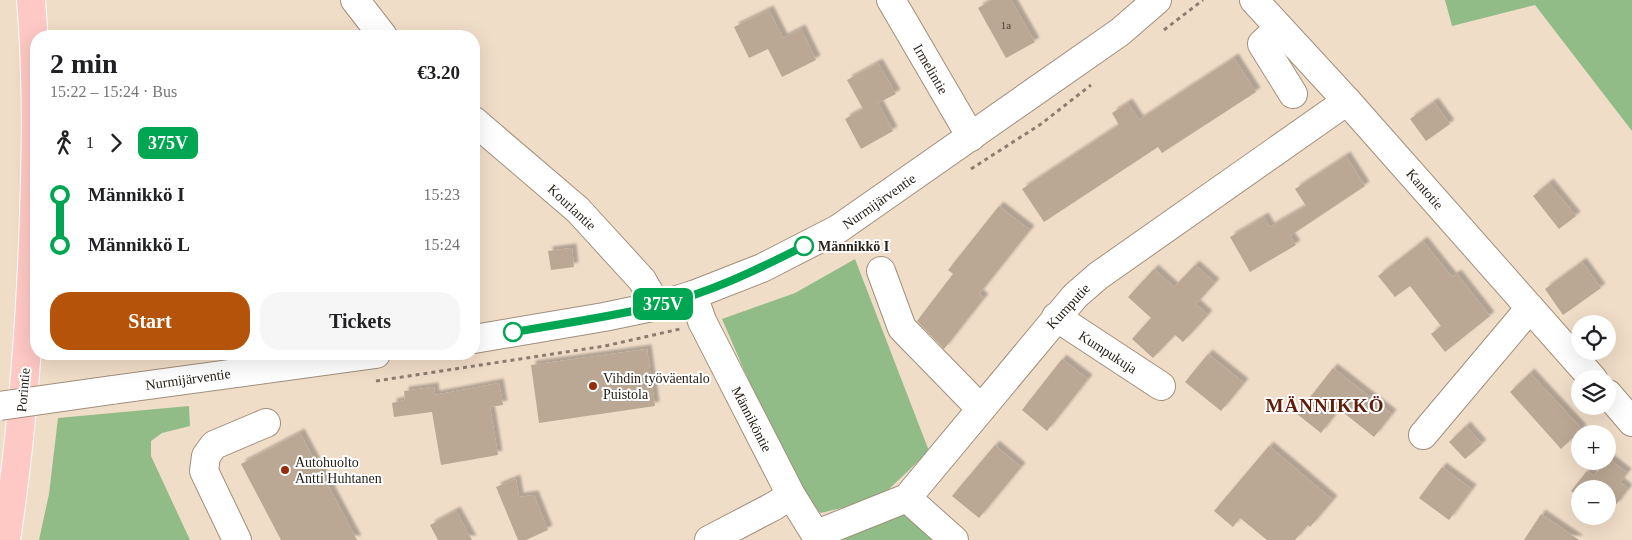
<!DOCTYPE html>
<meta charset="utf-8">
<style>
body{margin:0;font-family:Georgia,serif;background:#f6f6f6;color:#202124;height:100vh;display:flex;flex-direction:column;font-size:19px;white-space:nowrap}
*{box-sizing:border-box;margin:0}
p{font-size:16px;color:#757577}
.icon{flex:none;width:28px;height:28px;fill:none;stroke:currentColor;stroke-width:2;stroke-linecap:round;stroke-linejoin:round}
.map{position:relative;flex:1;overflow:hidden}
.panel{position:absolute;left:30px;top:30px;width:450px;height:330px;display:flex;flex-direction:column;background:#fff;border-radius:20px;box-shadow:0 5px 20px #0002}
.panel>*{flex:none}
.badge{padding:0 10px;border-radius:8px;font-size:18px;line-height:32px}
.buttons{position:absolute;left:1571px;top:315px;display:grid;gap:10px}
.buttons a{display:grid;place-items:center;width:45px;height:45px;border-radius:50%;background:#fff;box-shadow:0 5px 20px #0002;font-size:25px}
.map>.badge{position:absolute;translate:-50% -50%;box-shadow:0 0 0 2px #fff}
.legs{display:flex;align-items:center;gap:8px;height:55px;padding:0 20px;font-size:16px}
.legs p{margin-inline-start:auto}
.head{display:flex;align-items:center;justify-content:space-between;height:85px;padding:0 20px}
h1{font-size:28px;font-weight:700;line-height:38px}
.action{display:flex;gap:10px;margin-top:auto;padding:10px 20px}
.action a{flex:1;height:58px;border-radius:20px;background:#b45309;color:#fff;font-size:20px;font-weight:700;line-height:58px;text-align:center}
.action a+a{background:#f6f6f6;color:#202124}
ul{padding:0 20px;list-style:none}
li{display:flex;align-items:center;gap:18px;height:50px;font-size:19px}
li i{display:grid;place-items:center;width:8px;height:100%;margin:0 6px;background:currentColor}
li i::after{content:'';width:12px;height:12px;margin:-6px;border:4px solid;border-radius:50%;background:#fff}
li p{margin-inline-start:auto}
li:first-child i{background:linear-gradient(#0000 50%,currentColor 0)}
li:last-child i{background:linear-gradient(currentColor 50%,#0000 0)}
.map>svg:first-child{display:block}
.green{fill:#91bc87}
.building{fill:#baa894;filter:url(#shadow)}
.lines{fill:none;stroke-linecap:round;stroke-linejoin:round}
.minor-casing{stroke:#a18f7c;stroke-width:30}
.highway-casing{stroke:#fff;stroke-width:30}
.path{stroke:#8b7e70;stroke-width:3;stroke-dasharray:4 4;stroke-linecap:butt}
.minor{stroke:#fff;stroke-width:28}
.highway{stroke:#fec8c4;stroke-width:28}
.minor-bridge-casing{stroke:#a18f7c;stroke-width:30;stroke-linecap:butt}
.minor-bridge{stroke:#fff;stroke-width:28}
.line-1-casing{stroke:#fff;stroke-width:11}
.line-1{stroke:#00a651;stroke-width:8}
.stop-1-dot{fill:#fff;stroke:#00a651;stroke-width:2.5}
.poi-dot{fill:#952d0d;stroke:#fff;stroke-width:2}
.labels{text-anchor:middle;stroke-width:4;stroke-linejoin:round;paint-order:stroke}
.number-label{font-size:11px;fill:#4d4439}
.street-label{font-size:14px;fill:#29221b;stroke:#fff}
.stop-label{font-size:14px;font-weight:bold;fill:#29221b;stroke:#fff;text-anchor:start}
.poi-label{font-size:14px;fill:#29221b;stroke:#fff;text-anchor:start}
.district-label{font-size:19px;font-weight:bold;letter-spacing:1px;fill:#5e1c09;stroke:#fff}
</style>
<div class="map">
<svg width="1632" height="540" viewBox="0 0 1632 540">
<defs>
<filter id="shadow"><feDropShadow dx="4.5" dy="-4.5" stdDeviation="1" flood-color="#0004"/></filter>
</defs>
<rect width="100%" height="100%" fill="#f0ddc8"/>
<!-- green -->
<g class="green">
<polygon points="1445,0 1632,0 1632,131 1535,5 1452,26"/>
<polygon points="855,259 929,451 889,489 858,504 821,513 810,507 744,370 722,319 795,293"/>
<polygon points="189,406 190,426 162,433 151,441 151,456 190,540 39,540 49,494 58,418"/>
<polygon points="895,512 915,517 941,540 835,540"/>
</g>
<!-- building -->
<g class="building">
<polygon points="992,0 1011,0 1035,42 1006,58 978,8"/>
<polygon points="769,10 783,38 801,29 816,60 782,77 768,49 749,58 734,27"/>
<polygon points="1234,58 1256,92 1162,153 1158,147 1044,222 1022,189 1119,125 1112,113 1128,103 1139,120"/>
<polygon points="878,63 896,94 878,103 893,131 861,149 845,119 863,109 847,80"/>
<polygon points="1434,102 1450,124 1426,141 1410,119"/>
<polygon points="1346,156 1365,186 1290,236 1296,245 1250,272 1230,237 1264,217 1270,227 1306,206 1295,189"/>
<polygon points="1549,183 1576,216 1559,229 1533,196"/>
<polygon points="999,206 1030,230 979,294 984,298 944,349 917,321 953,274 948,270"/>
<polygon points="1423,241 1452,277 1457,274 1490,316 1445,352 1431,334 1441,326 1410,286 1395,297 1378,276"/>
<polygon points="572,248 574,267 551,270 548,251"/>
<polygon points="1582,262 1601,288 1563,315 1545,289"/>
<polygon points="1195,265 1215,283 1196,304 1208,315 1183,342 1175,335 1153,358 1132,339 1151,318 1128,297 1154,269 1174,287"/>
<polygon points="647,349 655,406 539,423 531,365"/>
<polygon points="1208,354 1244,383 1221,411 1185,382"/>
<polygon points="1062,359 1088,379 1047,431 1022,410"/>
<polygon points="1333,368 1392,414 1374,437 1339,409 1321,433 1297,414"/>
<polygon points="1530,373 1582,429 1561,449 1510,392"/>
<polygon points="499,383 503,405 490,407 498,455 441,465 432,412 394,417 392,403 405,400 404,391 434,387 435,395"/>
<polygon points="1466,426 1482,444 1465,459 1449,442"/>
<polygon points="300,433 357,540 281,540 241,464"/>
<polygon points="995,445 1021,467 979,518 952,496"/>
<polygon points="1269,446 1333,500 1310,527 1308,525 1295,540 1267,540 1240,518 1233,527 1214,511"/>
<polygon points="1608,458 1627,473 1620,482 1628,489 1615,506 1612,504 1608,509 1608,489 1580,489 1580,498 1571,491 1587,471 1594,476 1606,461 1608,461"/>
<polygon points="1442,467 1472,489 1449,520 1419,498"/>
<polygon points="516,479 519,497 534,495 548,530 526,540 518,540 496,487"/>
<polygon points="456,511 472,540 438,540 430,525"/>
<polygon points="1541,514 1579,540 1524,540"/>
</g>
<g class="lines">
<defs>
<g id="minor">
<polyline points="355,0 383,36"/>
<polyline points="891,0 971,137"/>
<polyline points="1254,0 1347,101 1593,379"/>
<polyline points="1279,28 1262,44 1293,94"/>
<polyline points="474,121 578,210 642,280 657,306"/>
<polyline points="881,271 902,328 981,409"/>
<polyline points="693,295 702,321 791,495 819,540"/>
<polyline points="1056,317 1161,386"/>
<polyline points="474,339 604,317 657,306 693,295 762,268 838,229 1120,32 1157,0"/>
<polyline points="112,390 376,354"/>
<polyline points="1608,394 1632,422"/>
<polyline points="1423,435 1530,308"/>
<polyline points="907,498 954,540"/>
<polyline points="817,534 907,498 1075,296 1098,276 1347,101"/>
<polyline points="237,540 204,471 206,456 214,445 266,423"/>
<polyline points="709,540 774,506 791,495"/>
</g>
<path id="highway" d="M6,540C21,441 29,342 33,242C36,161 38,81 31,0"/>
</defs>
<!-- minor casing -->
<use href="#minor" class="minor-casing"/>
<!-- highway casing -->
<use href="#highway" class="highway-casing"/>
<!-- path -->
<g class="path">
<polyline points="1164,30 1203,0"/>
<polyline points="971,169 1041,124 1091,85"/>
<polyline points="376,381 605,346 680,329"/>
</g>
<!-- minor -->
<use href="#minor" class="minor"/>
<!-- highway -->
<use href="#highway" class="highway"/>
<defs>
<polyline id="minor-bridge" points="0,406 112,390"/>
</defs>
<!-- minor-bridge casing -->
<use href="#minor-bridge" class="minor-bridge-casing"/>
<!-- minor-bridge -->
<use href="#minor-bridge" class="minor-bridge"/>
</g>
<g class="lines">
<defs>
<path id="line-1" d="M513,332C561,324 609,317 656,306C707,294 757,270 804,246"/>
</defs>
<!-- line-1 casing -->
<use href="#line-1" class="line-1-casing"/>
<!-- line-1 -->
<use href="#line-1" class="line-1"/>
</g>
<!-- markers -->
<g class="stop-1-dot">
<circle cx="804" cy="246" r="9"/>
<circle cx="513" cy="332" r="9"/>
</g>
<g class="poi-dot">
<circle cx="593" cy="386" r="5"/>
<circle cx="285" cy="470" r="5"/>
</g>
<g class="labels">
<!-- number labels -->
<g class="number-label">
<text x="1006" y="29">1a</text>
</g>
<!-- street labels -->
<g class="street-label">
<text transform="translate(931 69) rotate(60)" y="5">Irmelintie</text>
<text transform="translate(1425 189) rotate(49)" y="5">Kantotie</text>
<text transform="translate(879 201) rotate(-35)" y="5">Nurmijärventie</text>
<text transform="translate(572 207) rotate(43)" y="5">Kourlantie</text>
<text transform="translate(1068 306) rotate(-47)" y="5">Kumputie</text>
<text transform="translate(1108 352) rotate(33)" y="5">Kumpukuja</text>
<text transform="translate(188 379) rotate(-8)" y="5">Nurmijärventie</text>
<text transform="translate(23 390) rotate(-85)" y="5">Porintie</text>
<text transform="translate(752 419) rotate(63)" y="5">Männiköntie</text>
</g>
<!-- stop labels -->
<g class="stop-label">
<text x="818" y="251">Männikkö I</text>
</g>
<!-- poi labels -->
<g class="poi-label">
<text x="603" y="383">Vihdin työväentalo<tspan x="603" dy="16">Puistola</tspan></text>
<text x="295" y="467">Autohuolto<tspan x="295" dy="16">Antti Huhtanen</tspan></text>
</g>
<!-- district labels -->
<g class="district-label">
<text x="1325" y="412">MÄNNIKKÖ</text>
</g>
</g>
</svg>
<div class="buttons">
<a><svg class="icon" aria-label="locate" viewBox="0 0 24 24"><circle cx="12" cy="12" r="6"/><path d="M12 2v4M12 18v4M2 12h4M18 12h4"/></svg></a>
<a><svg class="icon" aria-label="layers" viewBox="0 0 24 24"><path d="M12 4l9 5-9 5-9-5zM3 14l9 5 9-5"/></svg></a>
<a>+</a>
<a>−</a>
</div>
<b class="badge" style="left:663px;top:304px;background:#00a651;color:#fff">375V</b>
<section class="panel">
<div class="head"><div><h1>2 min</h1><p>15:22 – 15:24 · Bus</p></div><b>€3.20</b></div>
<div class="legs"><svg class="icon" aria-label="walk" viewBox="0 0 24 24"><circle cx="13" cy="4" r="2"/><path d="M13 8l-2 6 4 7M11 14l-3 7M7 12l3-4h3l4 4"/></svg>1<svg class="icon" aria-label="forward" viewBox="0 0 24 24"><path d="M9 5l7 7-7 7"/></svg><b class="badge" style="background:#00a651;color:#fff">375V</b></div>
<ul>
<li><i style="color:#00a651"></i><b>Männikkö I</b><p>15:23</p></li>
<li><i style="color:#00a651"></i><b>Männikkö L</b><p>15:24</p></li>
</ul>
<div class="action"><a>Start</a><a>Tickets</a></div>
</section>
</div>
